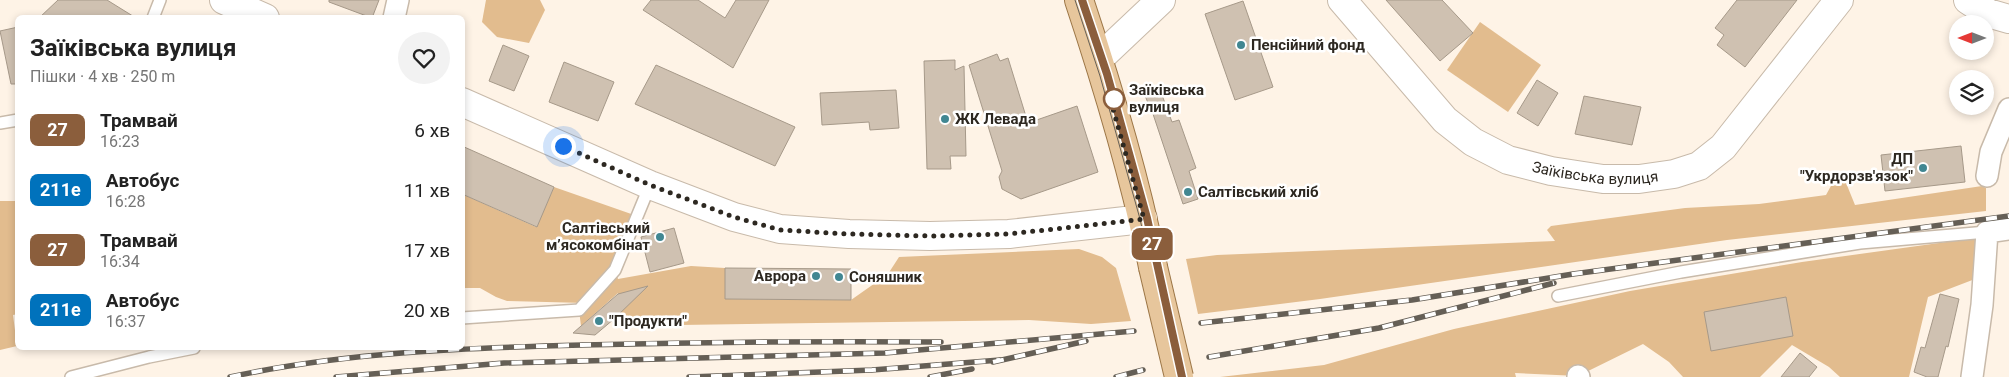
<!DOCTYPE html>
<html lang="uk">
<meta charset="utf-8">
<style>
body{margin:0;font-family:Roboto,sans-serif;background:#f2f2f2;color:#222;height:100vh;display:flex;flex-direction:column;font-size:19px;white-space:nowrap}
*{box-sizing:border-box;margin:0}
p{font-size:16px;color:#767676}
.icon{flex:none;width:28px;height:28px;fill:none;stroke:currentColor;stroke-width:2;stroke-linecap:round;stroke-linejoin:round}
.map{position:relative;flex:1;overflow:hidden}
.drawer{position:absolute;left:15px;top:15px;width:450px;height:335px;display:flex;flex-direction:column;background:#fff;border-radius:8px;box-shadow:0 2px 8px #0003}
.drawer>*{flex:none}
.badge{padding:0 10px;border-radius:8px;font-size:18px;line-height:32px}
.needle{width:32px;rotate:270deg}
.buttons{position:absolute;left:1949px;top:15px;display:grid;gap:10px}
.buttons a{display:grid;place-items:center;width:45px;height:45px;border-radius:50%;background:#fff;box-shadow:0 2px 8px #0003;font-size:25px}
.you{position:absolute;width:25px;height:25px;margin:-12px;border:4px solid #fff;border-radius:50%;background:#1a73e8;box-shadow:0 0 0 8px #1a73e833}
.map>.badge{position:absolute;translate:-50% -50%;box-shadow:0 0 0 2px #fff}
.round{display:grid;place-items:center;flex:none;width:52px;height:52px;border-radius:26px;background:#f2f2f2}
.headline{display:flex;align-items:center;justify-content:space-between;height:85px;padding:0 15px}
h1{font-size:24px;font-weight:700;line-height:38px}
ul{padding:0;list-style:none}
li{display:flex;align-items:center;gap:15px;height:60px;padding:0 15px}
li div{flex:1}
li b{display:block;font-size:19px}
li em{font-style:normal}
li .badge{min-width:55px;font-weight:700;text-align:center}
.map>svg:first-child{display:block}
.green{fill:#e2bc8e}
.building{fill:#cfc1b1;stroke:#a69989}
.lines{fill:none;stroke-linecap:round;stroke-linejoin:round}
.service-casing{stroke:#c8baaa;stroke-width:14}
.minor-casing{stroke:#c8baaa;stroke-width:24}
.tertiary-casing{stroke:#c8baaa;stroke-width:30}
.primary-casing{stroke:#9c7646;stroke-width:30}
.service{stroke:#fff;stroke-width:11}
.minor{stroke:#fff;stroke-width:21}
.tertiary{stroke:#fff;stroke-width:28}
.primary{stroke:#e7c69c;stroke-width:28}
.tram{stroke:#655f56;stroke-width:1}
.rail-casing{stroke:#655f56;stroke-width:5.5}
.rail{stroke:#fff;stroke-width:4;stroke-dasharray:11;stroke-linecap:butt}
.primary-bridge-casing{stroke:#9c7646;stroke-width:30;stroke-linecap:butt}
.primary-bridge{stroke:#e7c69c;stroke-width:28}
.line-casing{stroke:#fff;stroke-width:11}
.line{stroke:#8b5e3c;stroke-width:8}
.walk{stroke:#2d2821;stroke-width:5;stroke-dasharray:0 9}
.poi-dot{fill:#418792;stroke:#fff;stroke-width:2}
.stop-dot{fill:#fff;stroke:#8b5e3c;stroke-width:2.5}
.labels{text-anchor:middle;stroke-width:5;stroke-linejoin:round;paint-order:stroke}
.poi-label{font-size:15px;font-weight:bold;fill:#2d2821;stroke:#fff;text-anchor:start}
.stop-label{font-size:15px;font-weight:bold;fill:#2d2821;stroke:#fff;text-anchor:start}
.street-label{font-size:15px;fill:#2d2821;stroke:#fff}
</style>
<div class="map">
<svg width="2009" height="377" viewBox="0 0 2009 377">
<rect width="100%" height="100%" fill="#fef3e6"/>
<!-- green -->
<g class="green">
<polygon points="486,0 540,0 545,10 529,43 497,37 482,22"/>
<polygon points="1480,22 1541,65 1508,112 1447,70"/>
<polygon points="1838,173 1842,173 1855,205 1982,186 1986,188 1986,211 1727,240 1320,299 1198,314 1186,259 1217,255 1555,241 1547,230 1551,226 1685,208 1759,204 1826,195"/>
<polygon points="554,187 637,216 615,270 618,279 691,266 725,268 725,299 851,300 888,274 899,257 1079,249 1102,257 1116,268 1131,321 1091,324 1029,320 613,326 612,321 618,293 581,326 579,310 585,303 507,301 496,297 480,288 463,288 462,194 536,227"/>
<polygon points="0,201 18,201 18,314 13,315 17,346 0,350"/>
<polygon points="1975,238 1975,279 1928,297 1909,377 1840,377 1829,367 1792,345 1760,377 1683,377 1669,362 1643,344 1578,376 1515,373 1516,377 1220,377 1324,365 1454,329 1630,291 1802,262"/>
</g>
<!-- building -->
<g class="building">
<polygon points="58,0 107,0 136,18 39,18"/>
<polygon points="329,0 379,0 372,18 329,2"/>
<polygon points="651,0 698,0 725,18 736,0 769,0 733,68 643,10"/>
<polygon points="1386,0 1442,0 1473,33 1440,61"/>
<polygon points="1737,0 1797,0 1745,67 1717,45 1724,35 1715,28"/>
<polygon points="1243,1 1273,87 1235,100 1205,14"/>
<polygon points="18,27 18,84 11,84 0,31"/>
<polygon points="503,45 529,56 514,91 489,81"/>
<polygon points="997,54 1000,61 1008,58 1028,123 1077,106 1098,172 1021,199 1002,189 999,177 1002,171 969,65"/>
<polygon points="955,60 955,70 964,66 966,156 950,156 951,169 927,169 924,61"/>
<polygon points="564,62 614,82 598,121 549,102"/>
<polygon points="656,65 795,127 775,166 635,104"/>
<polygon points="1537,80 1558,93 1538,126 1517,113"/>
<polygon points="1159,87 1172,122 1179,120 1196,168 1189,171 1198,199 1183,204 1151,108 1150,108 1144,93"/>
<polygon points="896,90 899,128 870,130 869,122 822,125 820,93"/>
<polygon points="1584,96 1641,107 1632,145 1575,134"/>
<polygon points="462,146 554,187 537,227 462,194"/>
<polygon points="1961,146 1965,182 1885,191 1881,155"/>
<polygon points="674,228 684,263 650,272 641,237"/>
<polygon points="725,268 851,269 851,300 725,299"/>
<polygon points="648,286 614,319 595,335 573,333 618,294"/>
<polygon points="1940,294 1959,299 1948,347 1946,346 1938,377 1927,377 1914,372 1921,347 1925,348"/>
<polygon points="1786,297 1793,336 1711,351 1704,312"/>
<polygon points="1800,353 1817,367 1809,377 1781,377"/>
</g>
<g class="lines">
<defs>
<g id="service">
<polyline points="153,18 160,0"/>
<polyline points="0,123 18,120"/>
<polyline points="1558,296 1681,272 1860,243 1987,232"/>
<polyline points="462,318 579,310 615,270 650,185"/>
<polyline points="71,377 149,357 194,348"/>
</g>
<g id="minor">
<polyline points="394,18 398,0"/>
<polyline points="1987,176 1991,152 2009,109"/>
<polyline points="1578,376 1579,377"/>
<polyline points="1972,377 1982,305 1987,232 2009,229"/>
</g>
<g id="tertiary">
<polyline points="224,0 265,18"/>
<path id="s1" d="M1342,0L1445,120L1473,142L1508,160L1551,171L1603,179H1639L1674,174L1699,166L1723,147L1839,0"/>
<polyline points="1968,0 1988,13 2009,19"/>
<polyline points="1098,56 1106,52 1161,0"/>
<polyline points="462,102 650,185 734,217 780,229 849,234 930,236 1009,234 1143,219"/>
</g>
<path id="primary" d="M1079,0C1108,87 1135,176 1153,267"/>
</defs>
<!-- service casing -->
<use href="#service" class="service-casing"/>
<!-- minor casing -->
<use href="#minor" class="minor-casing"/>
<!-- tertiary casing -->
<use href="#tertiary" class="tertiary-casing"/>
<!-- primary casing -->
<use href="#primary" class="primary-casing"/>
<!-- service -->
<use href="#service" class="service"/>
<!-- minor -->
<use href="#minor" class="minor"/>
<!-- tertiary -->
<use href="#tertiary" class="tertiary"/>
<!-- primary -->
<use href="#primary" class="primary"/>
<!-- tram -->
<polyline class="tram" points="1075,0 1100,76 1140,219 1175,377"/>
<defs>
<g id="rail">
<polyline points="1201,323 1412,300 1573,274 2009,216"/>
<polyline points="1209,357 1379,328 1554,283"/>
<polyline points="993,362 1086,341"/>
<path d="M230,377C345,352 464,348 582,345C702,342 821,341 941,342"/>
<polyline points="336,377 504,363 885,353 1134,331"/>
<polyline points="689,377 872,370 1000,360"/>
<polyline points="930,377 972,369"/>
<polyline points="1116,377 1143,370"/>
</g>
</defs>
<!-- rail casing -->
<use href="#rail" class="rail-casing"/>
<!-- rail -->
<use href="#rail" class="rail"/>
<defs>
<polyline id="primary-bridge" points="1153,267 1179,377"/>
</defs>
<!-- primary-bridge casing -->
<use href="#primary-bridge" class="primary-bridge-casing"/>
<!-- primary-bridge -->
<use href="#primary-bridge" class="primary-bridge"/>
</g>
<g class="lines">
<defs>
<polyline id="line" points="1082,0 1107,74 1147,218 1182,377"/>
</defs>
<!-- line casing -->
<use href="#line" class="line-casing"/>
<!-- line -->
<use href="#line" class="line"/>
<!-- walk -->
<polyline class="walk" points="563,146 650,185 734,217 780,230 849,234 930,236 1009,234 1144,219 1110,98 1114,99"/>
</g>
<!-- markers -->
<g class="poi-dot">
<circle cx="1241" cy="45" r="5"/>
<circle cx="945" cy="119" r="5"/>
<circle cx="1923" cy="168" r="5"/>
<circle cx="1188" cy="192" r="5"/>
<circle cx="660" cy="237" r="5"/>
<circle cx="816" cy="276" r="5"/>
<circle cx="839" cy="277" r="5"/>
<circle cx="599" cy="321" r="5"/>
</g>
<circle class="stop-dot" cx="1114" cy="99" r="10"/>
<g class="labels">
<!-- poi labels -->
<g class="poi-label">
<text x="1251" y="50">Пенсійний фонд</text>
<text x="955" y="124">ЖК Левада</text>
<text x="1913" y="164" text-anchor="end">ДП<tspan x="1913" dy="17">"Укрдорзв'язок"</tspan></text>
<text x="1198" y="197">Салтівський хліб</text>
<text x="650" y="233" text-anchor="end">Салтівський<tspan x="650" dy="17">мʼясокомбінат</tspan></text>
<text x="806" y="281" text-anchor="end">Аврора</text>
<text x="849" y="282">Соняшник</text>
<text x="609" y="326">"Продукти"</text>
</g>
<!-- stop labels -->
<g class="stop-label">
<text x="1129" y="95">Заїківська<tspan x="1129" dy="17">вулиця</tspan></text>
</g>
<!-- street labels -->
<g class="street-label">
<text dy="5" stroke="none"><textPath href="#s1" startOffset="322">Заїківська вулиця</textPath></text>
</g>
</g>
</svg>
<div class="buttons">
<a><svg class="needle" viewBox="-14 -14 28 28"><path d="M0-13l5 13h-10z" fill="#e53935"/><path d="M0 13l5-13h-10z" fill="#767676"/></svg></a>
<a><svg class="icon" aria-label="layers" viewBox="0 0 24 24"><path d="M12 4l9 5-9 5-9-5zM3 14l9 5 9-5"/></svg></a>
</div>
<div class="you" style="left:563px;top:146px"></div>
<b class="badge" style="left:1152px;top:244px;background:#8b5e3c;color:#fff">27</b>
<section class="drawer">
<div class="headline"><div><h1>Заїківська вулиця</h1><p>Пішки · 4 хв · 250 m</p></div><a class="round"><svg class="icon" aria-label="heart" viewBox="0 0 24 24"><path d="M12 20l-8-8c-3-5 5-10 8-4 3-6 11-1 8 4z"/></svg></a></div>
<ul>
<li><span class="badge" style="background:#8b5e3c;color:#fff">27</span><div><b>Трамвай</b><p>16:23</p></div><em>6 хв</em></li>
<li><span class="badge" style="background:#0072bc;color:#fff">211е</span><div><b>Автобус</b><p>16:28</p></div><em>11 хв</em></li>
<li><span class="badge" style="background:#8b5e3c;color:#fff">27</span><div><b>Трамвай</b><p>16:34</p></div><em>17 хв</em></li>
<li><span class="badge" style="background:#0072bc;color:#fff">211е</span><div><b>Автобус</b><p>16:37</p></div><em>20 хв</em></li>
</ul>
</section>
</div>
